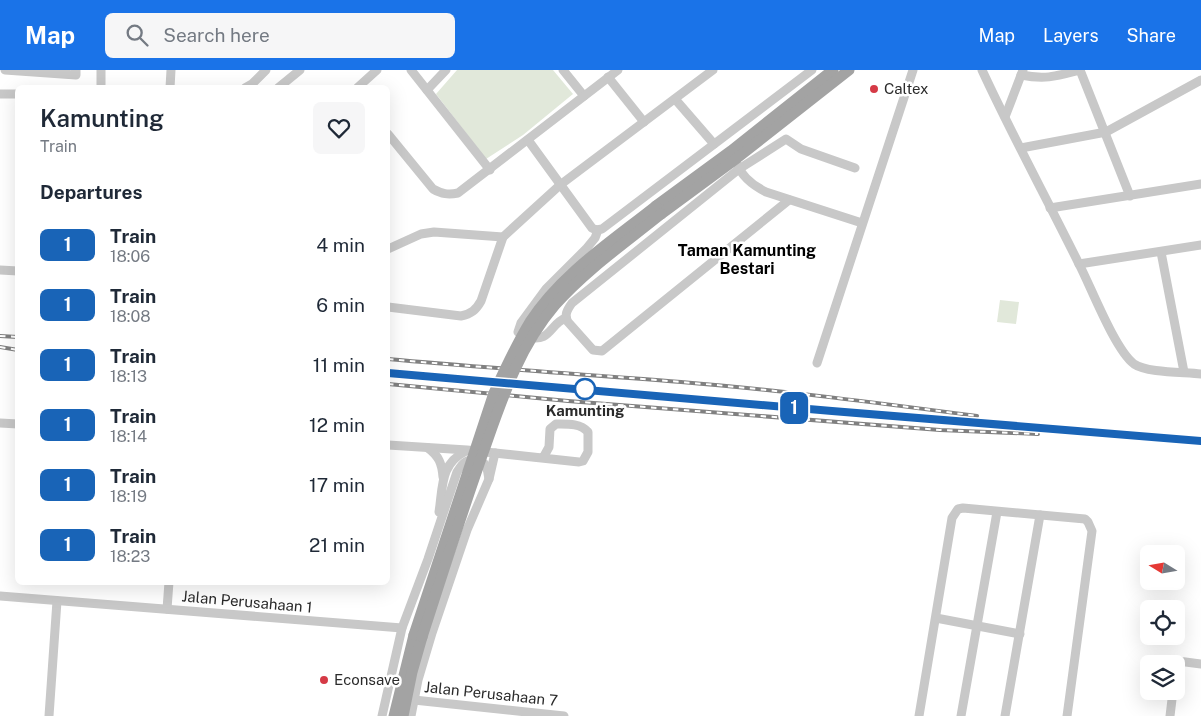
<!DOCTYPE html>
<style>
body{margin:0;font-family:"Public Sans",sans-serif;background:#f6f6f7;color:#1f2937;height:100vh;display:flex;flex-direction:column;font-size:19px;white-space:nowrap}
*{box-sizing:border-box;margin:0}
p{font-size:16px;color:#747a83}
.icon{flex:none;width:28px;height:28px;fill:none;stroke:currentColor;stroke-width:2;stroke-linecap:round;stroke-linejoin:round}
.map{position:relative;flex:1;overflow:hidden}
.side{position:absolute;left:15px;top:15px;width:375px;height:500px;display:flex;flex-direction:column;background:#fff;border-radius:8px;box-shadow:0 5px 20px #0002}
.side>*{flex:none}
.badge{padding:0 10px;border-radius:8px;font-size:18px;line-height:32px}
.needle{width:32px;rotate:281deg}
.tools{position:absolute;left:1140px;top:475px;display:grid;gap:10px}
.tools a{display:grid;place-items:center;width:45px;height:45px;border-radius:8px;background:#fff;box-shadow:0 5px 20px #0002;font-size:25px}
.map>.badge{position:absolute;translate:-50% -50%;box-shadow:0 0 0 2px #fff}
h2{padding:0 25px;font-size:19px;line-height:45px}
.round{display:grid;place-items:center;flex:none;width:52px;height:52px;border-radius:8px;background:#f6f6f7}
.overview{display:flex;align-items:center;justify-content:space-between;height:85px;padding:0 25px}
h1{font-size:24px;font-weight:600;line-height:38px}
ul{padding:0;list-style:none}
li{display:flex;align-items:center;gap:15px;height:60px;padding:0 25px}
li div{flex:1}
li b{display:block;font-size:19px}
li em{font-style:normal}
li .badge{min-width:55px;font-weight:700;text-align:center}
header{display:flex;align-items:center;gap:30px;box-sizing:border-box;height:70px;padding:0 25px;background:#1a73e8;color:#fff}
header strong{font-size:24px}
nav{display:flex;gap:28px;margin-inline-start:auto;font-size:18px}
.search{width:350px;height:45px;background:#f6f6f7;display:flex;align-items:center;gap:12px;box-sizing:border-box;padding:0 18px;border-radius:8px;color:#747a83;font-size:19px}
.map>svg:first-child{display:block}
.green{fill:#e1e8da}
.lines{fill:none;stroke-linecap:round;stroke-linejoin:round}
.minor{stroke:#c8c8c8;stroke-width:9}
.major{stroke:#a3a3a3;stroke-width:11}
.rail-casing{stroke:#808080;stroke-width:4}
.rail{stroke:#fff;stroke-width:2;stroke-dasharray:5.5;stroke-linecap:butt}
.major-bridge{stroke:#a3a3a3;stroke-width:11}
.line-casing{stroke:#fff;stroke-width:11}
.line{stroke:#1964b7;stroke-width:8}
.poi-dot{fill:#d53a46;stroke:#fff;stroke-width:2}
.stop-dot{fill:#fff;stroke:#1964b7;stroke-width:2.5}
.labels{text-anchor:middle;stroke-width:5;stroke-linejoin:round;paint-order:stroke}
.poi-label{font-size:15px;fill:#2b2b2b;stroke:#fff;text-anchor:start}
.stop-label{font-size:15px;font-weight:bold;fill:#2b2b2b;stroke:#fff}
.street-label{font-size:15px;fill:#2b2b2b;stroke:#fff}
.neighbourhood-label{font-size:16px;font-weight:bold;fill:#000;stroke:#fff}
</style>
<header>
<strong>Map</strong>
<div class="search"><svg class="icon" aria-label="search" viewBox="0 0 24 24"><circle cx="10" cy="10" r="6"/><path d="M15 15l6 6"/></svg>Search here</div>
<nav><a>Map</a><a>Layers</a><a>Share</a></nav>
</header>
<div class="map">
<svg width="1201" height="646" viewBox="0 0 1201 646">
<rect width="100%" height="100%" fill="#fff"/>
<!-- green -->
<g class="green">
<polygon points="457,0 553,0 573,24 523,65 486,89 436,24"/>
<polygon points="1000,230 1019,232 1016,254 997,252"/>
</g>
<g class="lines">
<!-- minor -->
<g class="minor">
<polyline points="5,0 76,5 76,0"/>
<polyline points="411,0 490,100"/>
<polyline points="563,0 584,26"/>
<path d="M982,0C1012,65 1047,129 1079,194C1091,217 1115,280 1134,294C1147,303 1184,302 1201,304"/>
<polyline points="1080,0 1130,126"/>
<path d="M1021,5C1046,10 1057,6 1080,0"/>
<polyline points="608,7 644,52"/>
<polyline points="101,18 101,0"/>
<polyline points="170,18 171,0"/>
<polyline points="245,18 252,14 266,0"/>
<polyline points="278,18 300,0"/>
<polyline points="357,18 377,0"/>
<polyline points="427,20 446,0"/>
<polyline points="0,24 18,24"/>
<polyline points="675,29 714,74"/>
<polyline points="1005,47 1023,0"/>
<path d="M388,64L433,119C442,124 448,125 458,123L618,0"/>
<polyline points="528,70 592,158 596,160 602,159 812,0"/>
<polyline points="1021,78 1106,62 1201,10"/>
<path d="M737,94C742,107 754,116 766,122L862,153"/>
<path d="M789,130L602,281L593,280L568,252C564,245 567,240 572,233L739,99L786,69L801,79L855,98"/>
<polyline points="1050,138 1201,114"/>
<polyline points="388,179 421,164 434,162 503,167 560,115 713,0"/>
<polyline points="1161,182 1184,302"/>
<polyline points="1079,194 1201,175"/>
<polyline points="0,200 18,201"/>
<path d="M388,237L461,246C471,244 476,240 481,231L503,167"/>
<path d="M566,248C550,253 551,273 528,267C524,266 521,265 518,262L521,253L546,219L586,179L595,168L598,160"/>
<polyline points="817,293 913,0"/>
<polyline points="0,353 18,354"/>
<path d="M388,375L467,380L579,392L583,391L588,382V362C580,353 567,354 556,354L550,359L549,377L543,388"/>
<path d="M428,378C439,386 442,394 443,407"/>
<path d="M439,442C443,416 440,394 466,381"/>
<polyline points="0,526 402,558"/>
<polyline points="167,539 169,512"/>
<polyline points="936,548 1020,564"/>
<polyline points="1176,601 1178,591 1201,594"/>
<polyline points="414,630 564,646"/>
<polyline points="49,646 57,531"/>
<path d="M382,646L402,558L428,489L457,402C463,392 468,387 480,392C484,393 485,393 486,397C488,400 488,405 489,409"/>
<polyline points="411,646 418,610 432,563 467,460 489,409 495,383"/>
<polyline points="919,646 952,448 958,439 963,438 1085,449 1088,452 1092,461 1067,646"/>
<polyline points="961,646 997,442"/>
<polyline points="1005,646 1040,445"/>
<polyline points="1170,646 1173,621"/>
</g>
<!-- major -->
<g class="major">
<polyline points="656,136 731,81 833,0"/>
<polyline points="661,144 737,88 849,0"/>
<polyline points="394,646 414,565"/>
<polyline points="403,646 412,602 422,567"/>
</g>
<defs>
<g id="rail">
<polyline points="0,266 18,267"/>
<polyline points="0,277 18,280"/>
<path d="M388,289C485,298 583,304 681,312C780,320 879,333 977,346"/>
<polyline points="388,303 812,340 1201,371"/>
<polyline points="388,314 568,331 940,360 1038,364"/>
</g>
</defs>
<!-- rail casing -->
<use href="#rail" class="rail-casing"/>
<!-- rail -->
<use href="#rail" class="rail"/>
<!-- major-bridge -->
<g class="major-bridge">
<path d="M414,565L494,323C505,299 516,275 530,252C561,204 612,171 656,136"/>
<path d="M422,567C442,505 462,442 484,380C502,329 519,277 555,235C586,200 625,173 661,144"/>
</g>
</g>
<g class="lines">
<defs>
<polyline id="line" points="388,303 832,341 1201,371"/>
</defs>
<!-- line casing -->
<use href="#line" class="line-casing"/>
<!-- line -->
<use href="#line" class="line"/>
</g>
<!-- markers -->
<g class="poi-dot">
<circle cx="874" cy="19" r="5"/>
<circle cx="324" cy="610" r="5"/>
</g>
<circle class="stop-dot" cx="585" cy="319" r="10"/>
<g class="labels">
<!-- poi labels -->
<g class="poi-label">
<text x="884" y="24">Caltex</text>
<text x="334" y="615">Econsave</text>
</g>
<!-- stop labels -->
<g class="stop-label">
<text x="585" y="346">Kamunting</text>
</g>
<!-- street labels -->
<g class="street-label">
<text transform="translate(247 532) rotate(5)" y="5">Jalan Perusahaan 1</text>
<text transform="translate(491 624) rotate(6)" y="5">Jalan Perusahaan 7</text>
</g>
<!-- neighbourhood labels -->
<g class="neighbourhood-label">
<text x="747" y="186">Taman Kamunting<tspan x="747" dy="18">Bestari</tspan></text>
</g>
</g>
</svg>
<div class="tools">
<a><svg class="needle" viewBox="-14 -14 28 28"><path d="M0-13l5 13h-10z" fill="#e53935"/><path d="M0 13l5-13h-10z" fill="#747a83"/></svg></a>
<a><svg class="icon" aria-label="locate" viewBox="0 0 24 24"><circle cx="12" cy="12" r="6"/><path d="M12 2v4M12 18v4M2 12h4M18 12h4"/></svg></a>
<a><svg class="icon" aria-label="layers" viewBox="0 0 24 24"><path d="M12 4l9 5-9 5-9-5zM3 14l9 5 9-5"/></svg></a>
</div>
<b class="badge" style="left:794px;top:338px;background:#1964b7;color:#fff">1</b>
<section class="side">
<div class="overview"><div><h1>Kamunting</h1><p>Train</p></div><a class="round"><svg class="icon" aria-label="heart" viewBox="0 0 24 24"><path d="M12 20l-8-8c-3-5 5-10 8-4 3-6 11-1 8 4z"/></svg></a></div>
<h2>Departures</h2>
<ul>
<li><span class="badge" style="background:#1964b7;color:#fff">1</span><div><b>Train</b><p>18:06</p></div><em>4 min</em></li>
<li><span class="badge" style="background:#1964b7;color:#fff">1</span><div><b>Train</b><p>18:08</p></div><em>6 min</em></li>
<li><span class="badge" style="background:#1964b7;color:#fff">1</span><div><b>Train</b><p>18:13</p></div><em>11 min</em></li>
<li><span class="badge" style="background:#1964b7;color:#fff">1</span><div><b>Train</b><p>18:14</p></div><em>12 min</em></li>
<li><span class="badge" style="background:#1964b7;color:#fff">1</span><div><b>Train</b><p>18:19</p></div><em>17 min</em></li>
<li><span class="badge" style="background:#1964b7;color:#fff">1</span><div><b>Train</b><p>18:23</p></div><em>21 min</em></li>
</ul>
</section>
</div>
